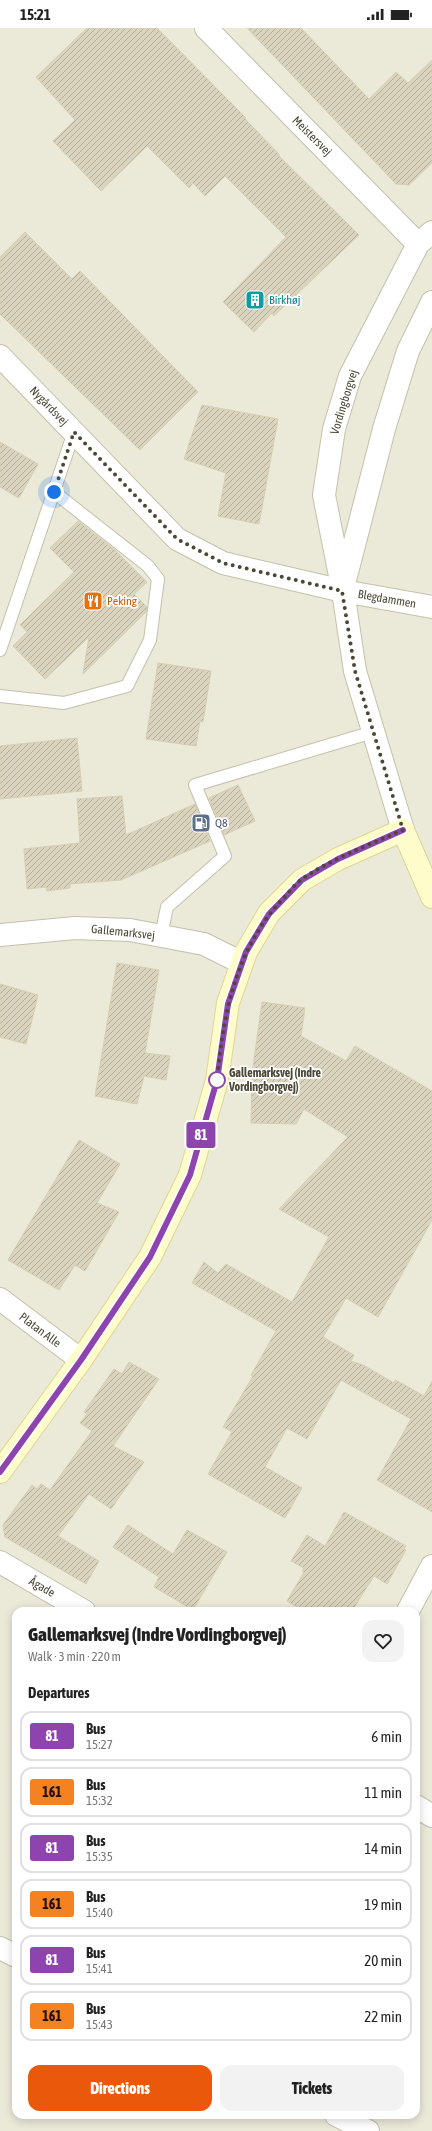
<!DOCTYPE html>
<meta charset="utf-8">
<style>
body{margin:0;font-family:"Asap Condensed",sans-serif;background:#f2f2f2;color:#222;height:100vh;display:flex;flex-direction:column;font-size:15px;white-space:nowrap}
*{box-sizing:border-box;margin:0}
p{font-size:13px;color:#767676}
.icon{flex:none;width:22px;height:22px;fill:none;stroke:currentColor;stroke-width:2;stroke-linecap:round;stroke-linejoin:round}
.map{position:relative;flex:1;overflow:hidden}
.sheet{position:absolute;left:12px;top:1579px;width:408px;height:512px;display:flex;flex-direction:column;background:#fff;border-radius:12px;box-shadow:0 2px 10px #0003}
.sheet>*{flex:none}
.badge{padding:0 8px;border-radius:3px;font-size:14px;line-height:26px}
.you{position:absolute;width:20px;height:20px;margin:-10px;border:3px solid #fff;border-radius:50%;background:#1a73e8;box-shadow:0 0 0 6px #1a73e833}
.map>.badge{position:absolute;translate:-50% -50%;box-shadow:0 0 0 2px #fff}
h2{padding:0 16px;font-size:15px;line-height:36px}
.round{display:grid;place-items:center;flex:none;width:42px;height:42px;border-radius:12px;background:#f2f2f2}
.overview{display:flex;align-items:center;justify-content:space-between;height:68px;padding:0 16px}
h1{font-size:19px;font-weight:800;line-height:30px}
.cta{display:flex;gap:8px;margin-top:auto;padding:8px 16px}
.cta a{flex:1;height:46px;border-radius:12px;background:#ea580c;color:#fff;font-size:16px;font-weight:800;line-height:46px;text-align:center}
.cta a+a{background:#f2f2f2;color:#222}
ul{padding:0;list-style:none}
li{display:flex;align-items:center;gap:12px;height:50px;margin:0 8px 6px;padding:0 8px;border:2px solid #e0e0e0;border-radius:12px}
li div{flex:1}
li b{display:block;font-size:15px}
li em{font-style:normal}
li .badge{min-width:44px;font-weight:700;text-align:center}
.status{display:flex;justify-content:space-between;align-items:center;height:28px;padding:0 20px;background:#fff;direction:ltr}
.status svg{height:11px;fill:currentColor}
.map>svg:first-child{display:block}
.residential{fill:#ebe9d8;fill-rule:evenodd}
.building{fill:url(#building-hatch);stroke:#d6ceb0}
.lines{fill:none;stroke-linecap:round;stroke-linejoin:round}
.service-casing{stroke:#c4c0ab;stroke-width:14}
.minor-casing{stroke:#c4c0ab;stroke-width:24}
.tertiary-casing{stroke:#c4c0ab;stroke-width:24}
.secondary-casing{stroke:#dcd795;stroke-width:24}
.service{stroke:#fff;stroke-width:12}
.minor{stroke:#fff;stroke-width:22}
.tertiary{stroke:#fff;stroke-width:22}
.secondary{stroke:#fffccc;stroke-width:22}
.line-casing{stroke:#fff;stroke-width:9}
.line{stroke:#8e44ad;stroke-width:6}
.walk{stroke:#4c4837;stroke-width:4;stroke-dasharray:0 7.2}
.stop-dot{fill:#fff;stroke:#8e44ad;stroke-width:2}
.labels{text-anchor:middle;stroke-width:3.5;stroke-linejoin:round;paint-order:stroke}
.street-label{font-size:12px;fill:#4c4837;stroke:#fff}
.culture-label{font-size:12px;fill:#0d838f;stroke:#fff;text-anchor:start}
.food-label{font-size:12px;fill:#c56008;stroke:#fff;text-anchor:start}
.service-label{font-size:12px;fill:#4e5e75;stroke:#fff;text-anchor:start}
.stop-label{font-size:12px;font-weight:bold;fill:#4c4837;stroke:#fff;text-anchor:start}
</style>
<div class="status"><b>15:21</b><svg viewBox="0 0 49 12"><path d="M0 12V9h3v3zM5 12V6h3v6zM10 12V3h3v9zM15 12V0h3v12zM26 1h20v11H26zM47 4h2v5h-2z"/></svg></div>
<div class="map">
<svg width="432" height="2103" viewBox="0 0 432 2103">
<defs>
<pattern id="building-hatch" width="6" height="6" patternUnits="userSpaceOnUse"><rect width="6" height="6" fill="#dad4be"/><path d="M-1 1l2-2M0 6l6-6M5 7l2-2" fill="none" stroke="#b3ae9b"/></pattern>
</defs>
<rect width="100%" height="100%" fill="#f7f5ea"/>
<!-- residential -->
<path class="residential" d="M0,0H432V2103H0ZM16,1583H416V2087H16Z"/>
<!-- building -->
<g class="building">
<polygon points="87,0 157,0 246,90 245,91 280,127 279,128 359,207 274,288 272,285 254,304 223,274 286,209 225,148 205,168 193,155 189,160 147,118 101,163 53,113 75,92 36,49"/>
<polygon points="247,0 301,0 369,71 396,44 408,55 432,32 432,135 409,157 396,156"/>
<polygon points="25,204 72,251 80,243 198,364 140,422 0,286 0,229"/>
<polygon points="202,377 278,391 259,496 218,488 226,445 184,431"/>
<polygon points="0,414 38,436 19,470 0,459"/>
<polygon points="78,493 116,523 147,554 134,566 147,579 146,584 83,646 89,609 45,651 13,618 27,604 20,597 74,544 50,520"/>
<polygon points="158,635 211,643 203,694 200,693 196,718 146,711"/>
<polygon points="77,710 82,763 0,771 0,718"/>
<polygon points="238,757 255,793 224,807 209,770"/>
<polygon points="122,768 126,807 195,776 210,813 121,852 70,856 70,860 47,863 46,859 27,861 24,821 80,815 77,771"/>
<polygon points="117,935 159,942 145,1025 170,1028 166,1052 144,1048 137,1076 95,1068"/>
<polygon points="0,956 38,967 26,1016 0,1009"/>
<polygon points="262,974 305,980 301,1008 346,1033 355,1018 432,1063 432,1192 378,1289 346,1270 323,1309 354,1327 351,1333 365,1338 394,1355 395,1352 403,1356 424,1368 432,1353 432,1484 377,1452 411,1391 341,1352 307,1411 287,1400 265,1439 302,1460 285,1490 208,1446 232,1404 223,1399 253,1348 251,1347 276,1303 192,1255 204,1234 218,1245 226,1236 292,1274 329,1209 279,1181 348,1109 304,1081 296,1096 251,1095 252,1046"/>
<polygon points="79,1112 120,1136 97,1175 119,1184 85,1243 75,1237 59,1262 8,1232"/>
<polygon points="129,1334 159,1351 113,1418 144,1434 111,1481 89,1466 58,1508 99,1533 86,1556 5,1509 3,1497 32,1457 37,1461 41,1456 50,1462 92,1403 80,1395 87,1386 84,1384 114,1341 122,1346"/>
<polygon points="344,1484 406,1518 404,1521 406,1522 387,1556 374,1548 352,1583 304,1583 287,1573 304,1544 302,1543 304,1540 291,1533 307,1507 325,1518"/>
<polygon points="128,1497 173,1526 187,1502 227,1524 193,1582 154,1559 159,1549 113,1519"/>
</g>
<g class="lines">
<defs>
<g id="service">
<polyline points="0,622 74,404"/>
<polyline points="0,668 64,675 127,658 150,612 158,551 148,538 54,464"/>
<polyline points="161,908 167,879 225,828 195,757 373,704"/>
</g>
<g id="minor">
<polyline points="206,0 418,216"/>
<polyline points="0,328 177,511 223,535 343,563 432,579"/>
<polyline points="0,907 75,900 130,902 204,916 242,935"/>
<polyline points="0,1271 81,1332"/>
<polyline points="0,1534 84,1583"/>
<polyline points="408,1583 432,1538"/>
<polyline points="416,1778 432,1788"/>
<polyline points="0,1920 16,1928"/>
<polyline points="336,2087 368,2103"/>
</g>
<g id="tertiary">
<polyline points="344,556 384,401 408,323 432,274"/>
<polyline points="403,802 355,643 343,563 324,467 334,401 350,348 418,216 432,204"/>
</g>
<polyline id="secondary" points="0,1444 81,1332 150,1229 190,1147 217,1052 228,975 246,924 269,885 302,852 338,831 403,802 432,869"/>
</defs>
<!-- service casing -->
<use href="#service" class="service-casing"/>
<!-- minor casing -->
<use href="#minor" class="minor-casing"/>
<!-- tertiary casing -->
<use href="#tertiary" class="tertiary-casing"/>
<!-- secondary casing -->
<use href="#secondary" class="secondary-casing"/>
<!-- service -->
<use href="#service" class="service"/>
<!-- minor -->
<use href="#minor" class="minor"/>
<!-- tertiary -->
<use href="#tertiary" class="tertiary"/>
<!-- secondary -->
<use href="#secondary" class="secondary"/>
</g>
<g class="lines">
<defs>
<polyline id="line" points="0,1444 81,1332 150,1229 190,1147 217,1052 228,976 246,924 269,886 302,852 338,831 403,802"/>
</defs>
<!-- line casing -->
<use href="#line" class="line-casing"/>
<!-- line -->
<use href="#line" class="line"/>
<!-- walk -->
<path class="walk" d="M54,464L74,404L177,511L223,535L342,563L355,643L403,802C369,817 333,830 302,851C295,856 289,864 283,871C236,919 223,987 217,1052"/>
</g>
<!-- icons -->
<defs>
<symbol id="building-square" viewBox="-11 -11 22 22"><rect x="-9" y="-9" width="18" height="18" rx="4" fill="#0f9aa8" stroke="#fff"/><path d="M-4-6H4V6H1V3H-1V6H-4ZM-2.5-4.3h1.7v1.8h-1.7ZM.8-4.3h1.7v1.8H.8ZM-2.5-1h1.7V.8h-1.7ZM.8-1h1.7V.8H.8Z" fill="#fff"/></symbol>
<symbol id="restaurant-square" viewBox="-11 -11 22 22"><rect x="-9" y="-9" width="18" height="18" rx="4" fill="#e8710a" stroke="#fff"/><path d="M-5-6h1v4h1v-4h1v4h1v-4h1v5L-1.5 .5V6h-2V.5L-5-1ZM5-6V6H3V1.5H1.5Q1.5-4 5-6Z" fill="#fff"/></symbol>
<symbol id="fuel-square" viewBox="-11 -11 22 22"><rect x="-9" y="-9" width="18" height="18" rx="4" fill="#5c6f8a" stroke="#fff"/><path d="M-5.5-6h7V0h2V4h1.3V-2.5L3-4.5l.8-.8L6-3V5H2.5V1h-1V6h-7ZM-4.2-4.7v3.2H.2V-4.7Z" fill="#fff"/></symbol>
</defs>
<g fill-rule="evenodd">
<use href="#building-square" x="244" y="261" width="22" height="22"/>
<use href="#restaurant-square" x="82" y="562" width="22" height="22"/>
<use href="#fuel-square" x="190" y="784" width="22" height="22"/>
</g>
<!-- markers -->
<circle class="stop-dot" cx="217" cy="1052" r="8"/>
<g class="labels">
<!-- street labels -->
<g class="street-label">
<text transform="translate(312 108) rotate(45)" y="4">Meistersvej</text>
<text transform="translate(344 374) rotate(-73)" y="4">Vordingborgvej</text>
<text transform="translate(49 378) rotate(46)" y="4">Nygårdsvej</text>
<text transform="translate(387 571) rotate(10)" y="4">Blegdammen</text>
<text transform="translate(123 904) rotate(6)" y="4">Gallemarksvej</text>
<text transform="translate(40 1302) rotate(37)" y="4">Platan Alle</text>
<text transform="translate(42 1559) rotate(30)" y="4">Ågade</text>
</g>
<!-- culture labels -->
<g class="culture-label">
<text x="269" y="276">Birkhøj</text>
</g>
<!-- food labels -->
<g class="food-label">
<text x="107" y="577">Peking</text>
</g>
<!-- service labels -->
<g class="service-label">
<text x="215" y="799">Q8</text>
</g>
<!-- stop labels -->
<g class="stop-label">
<text x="229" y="1049">Gallemarksvej (Indre<tspan x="229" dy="14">Vordingborgvej)</tspan></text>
</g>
</g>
</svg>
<div class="you" style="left:54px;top:464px"></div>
<b class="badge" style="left:201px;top:1107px;background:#8e44ad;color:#fff">81</b>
<section class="sheet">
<div class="overview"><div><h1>Gallemarksvej (Indre Vordingborgvej)</h1><p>Walk · 3 min · 220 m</p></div><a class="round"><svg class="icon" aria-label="heart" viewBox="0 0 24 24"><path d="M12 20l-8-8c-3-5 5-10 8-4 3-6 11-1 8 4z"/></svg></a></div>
<h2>Departures</h2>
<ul>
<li><span class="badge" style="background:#8e44ad;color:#fff">81</span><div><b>Bus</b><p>15:27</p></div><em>6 min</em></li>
<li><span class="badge" style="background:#f58220;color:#111">161</span><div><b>Bus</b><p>15:32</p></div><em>11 min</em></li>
<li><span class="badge" style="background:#8e44ad;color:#fff">81</span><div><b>Bus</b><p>15:35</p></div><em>14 min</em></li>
<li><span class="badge" style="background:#f58220;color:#111">161</span><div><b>Bus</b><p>15:40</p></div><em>19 min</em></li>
<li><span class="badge" style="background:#8e44ad;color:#fff">81</span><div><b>Bus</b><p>15:41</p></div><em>20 min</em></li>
<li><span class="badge" style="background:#f58220;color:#111">161</span><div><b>Bus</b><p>15:43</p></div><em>22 min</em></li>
</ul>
<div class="cta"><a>Directions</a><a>Tickets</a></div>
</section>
</div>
